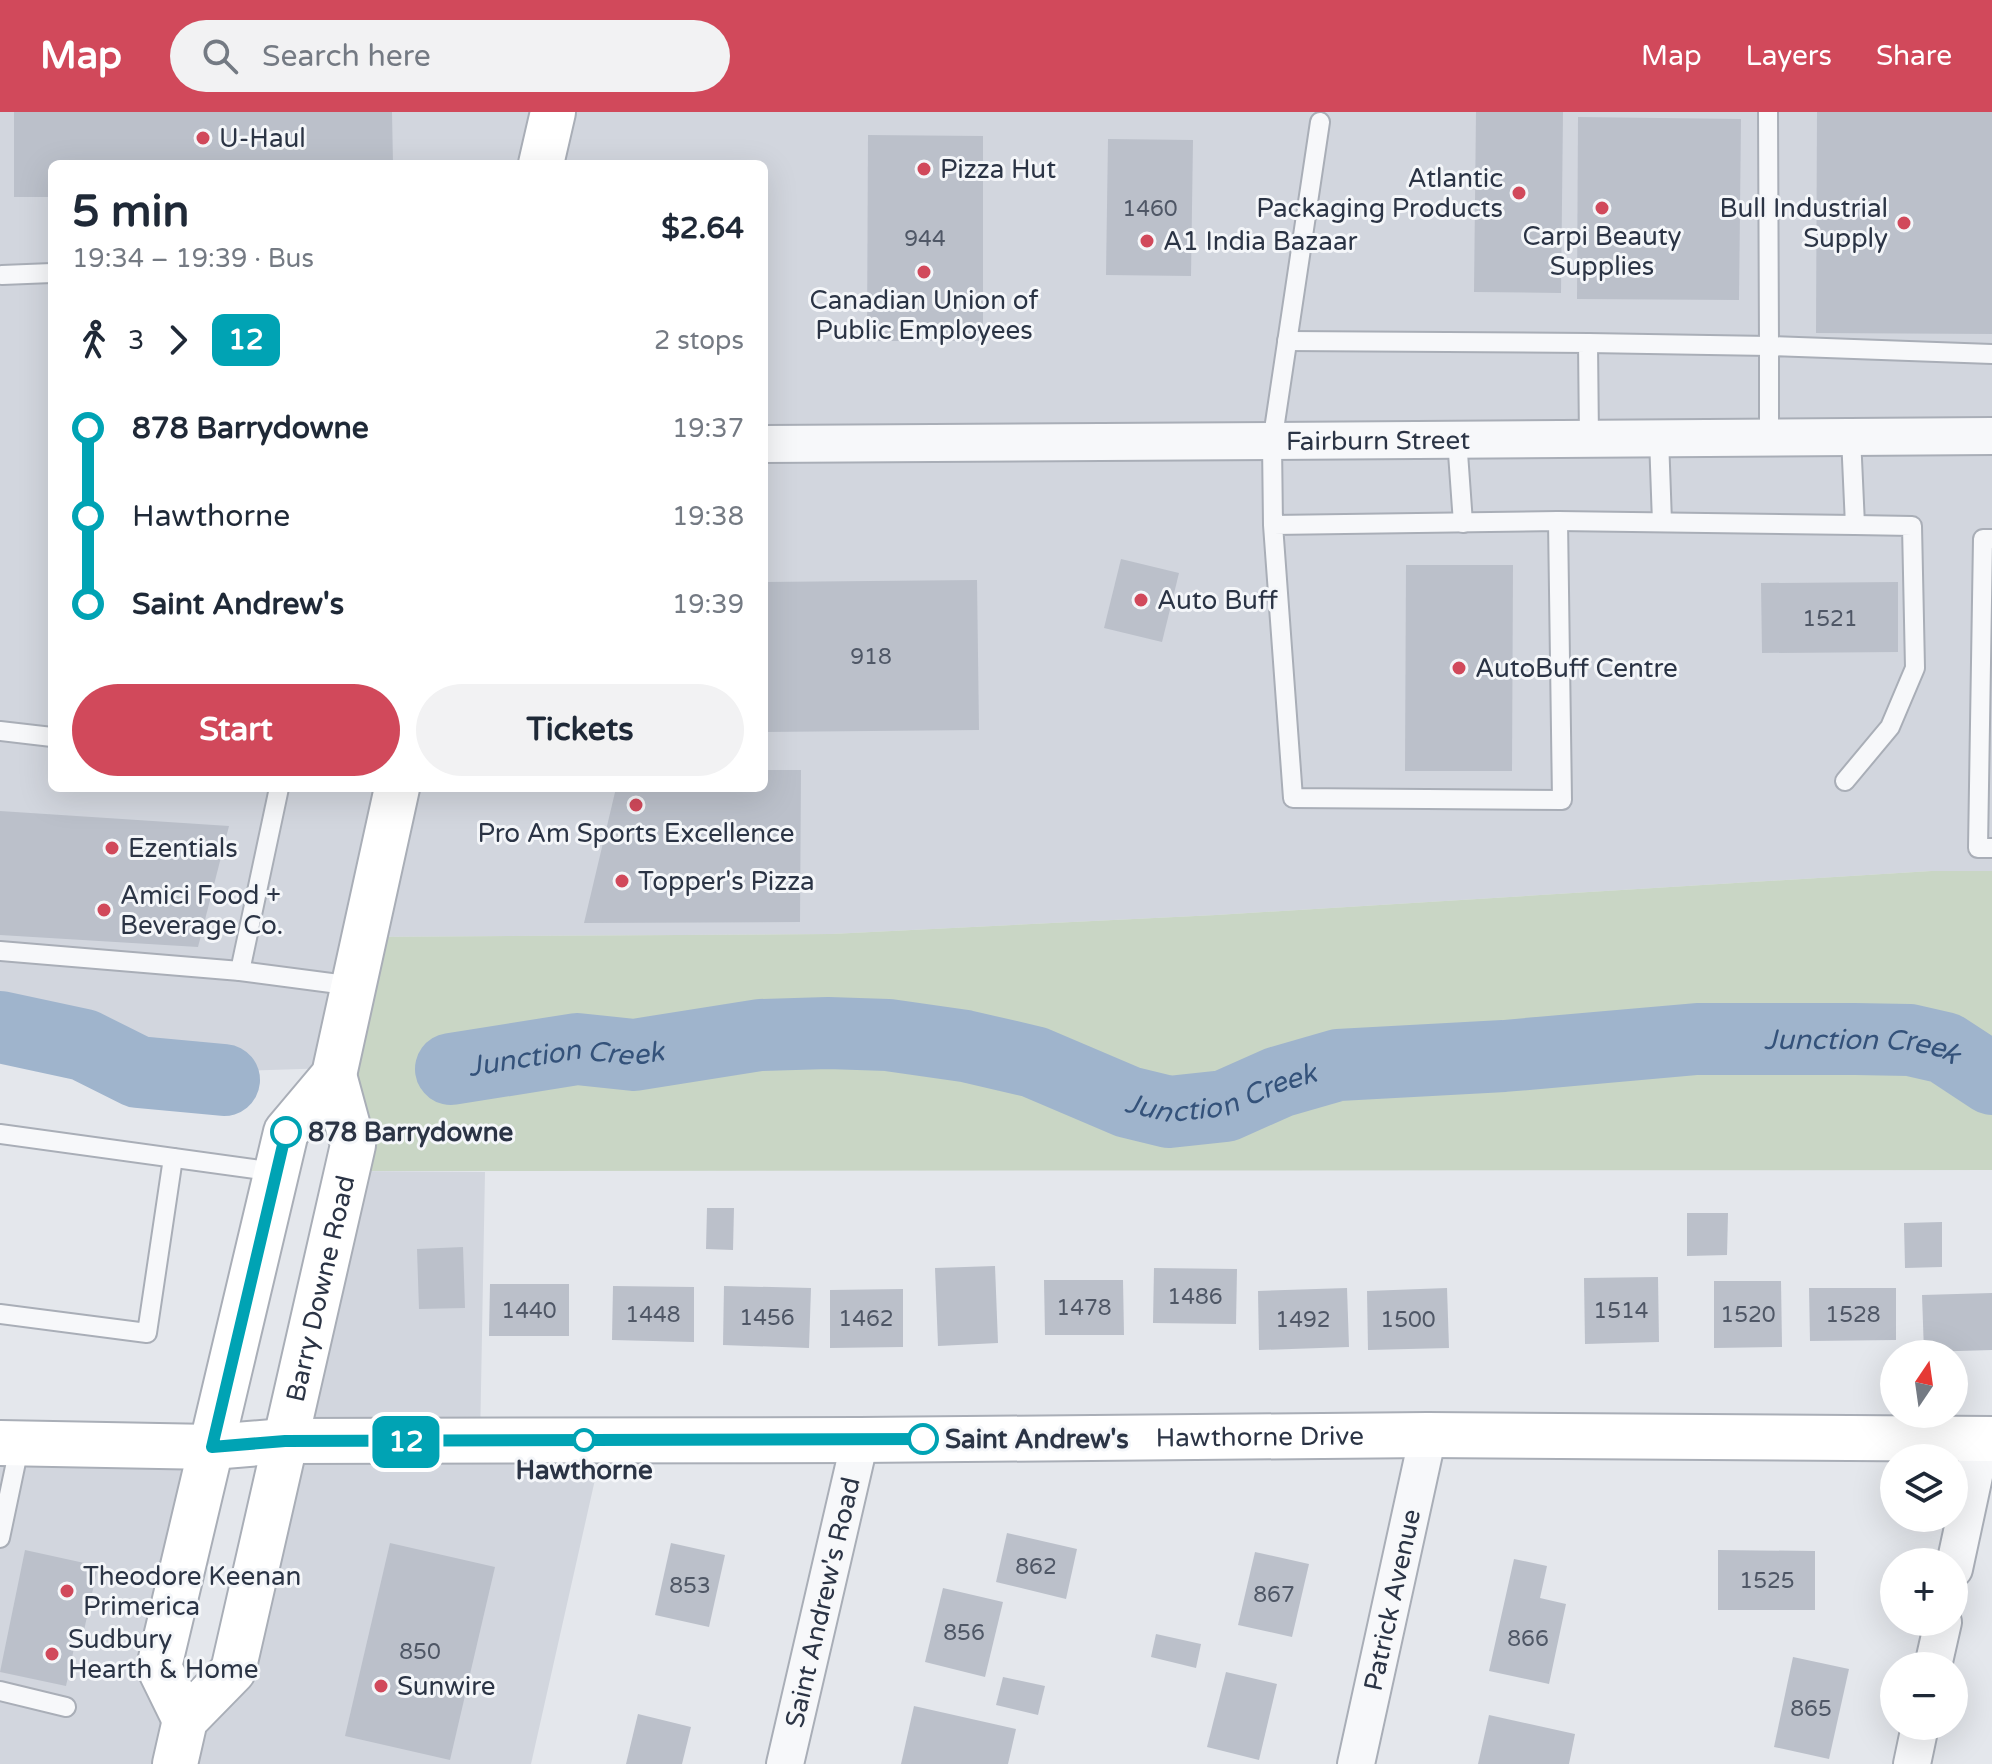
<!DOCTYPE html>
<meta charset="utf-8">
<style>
body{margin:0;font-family:"Varela Round",sans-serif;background:#f2f2f3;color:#1f2937;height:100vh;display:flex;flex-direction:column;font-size:30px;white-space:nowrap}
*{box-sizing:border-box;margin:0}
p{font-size:26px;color:#747a83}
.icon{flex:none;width:44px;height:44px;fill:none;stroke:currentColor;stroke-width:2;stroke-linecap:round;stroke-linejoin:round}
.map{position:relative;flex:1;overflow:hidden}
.details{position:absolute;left:48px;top:48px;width:720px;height:632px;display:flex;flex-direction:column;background:#fff;border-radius:12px;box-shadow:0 8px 32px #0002}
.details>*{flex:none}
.badge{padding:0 16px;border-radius:12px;font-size:28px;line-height:52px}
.needle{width:52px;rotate:13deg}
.tools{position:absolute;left:1880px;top:1228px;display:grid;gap:16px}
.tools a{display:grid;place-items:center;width:88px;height:88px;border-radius:50%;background:#fff;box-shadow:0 8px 32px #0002;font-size:40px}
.map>.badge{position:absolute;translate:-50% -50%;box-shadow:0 0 0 4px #fff}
.legs{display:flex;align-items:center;gap:12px;height:88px;padding:0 24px;font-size:26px}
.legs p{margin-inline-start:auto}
.head{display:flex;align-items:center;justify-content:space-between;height:136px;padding:0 24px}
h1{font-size:44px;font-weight:700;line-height:60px}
.primary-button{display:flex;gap:16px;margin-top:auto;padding:16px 24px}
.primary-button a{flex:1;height:92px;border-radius:48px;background:#d1495b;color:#fff;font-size:32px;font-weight:700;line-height:92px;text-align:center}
.primary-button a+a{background:#f2f2f3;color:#1f2937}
ul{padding:0 24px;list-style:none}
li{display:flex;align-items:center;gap:28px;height:88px;font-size:30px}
li i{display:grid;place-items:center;width:12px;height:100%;margin:0 10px;background:currentColor}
li i::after{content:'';width:20px;height:20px;margin:-10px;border:6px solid;border-radius:50%;background:#fff}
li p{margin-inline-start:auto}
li:first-child i{background:linear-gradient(#0000 50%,currentColor 0)}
li:last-child i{background:linear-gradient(currentColor 50%,#0000 0)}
header{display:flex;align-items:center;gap:48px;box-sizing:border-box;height:112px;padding:0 40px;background:#d1495b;color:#fff}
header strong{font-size:38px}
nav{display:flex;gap:44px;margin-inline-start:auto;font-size:28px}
.search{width:560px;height:72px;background:#f2f2f3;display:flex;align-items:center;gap:20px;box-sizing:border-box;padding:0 28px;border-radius:44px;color:#747a83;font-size:30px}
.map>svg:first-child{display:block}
.built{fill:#d2d6de;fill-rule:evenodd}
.green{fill:#c9d6c5}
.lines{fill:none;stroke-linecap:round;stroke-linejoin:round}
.river{stroke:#9fb4cc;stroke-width:72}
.building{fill:#bbc0ca}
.lane-casing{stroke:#a9aeb7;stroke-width:22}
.street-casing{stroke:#a9aeb7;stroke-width:40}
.secondary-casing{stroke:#a9aeb7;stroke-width:48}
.lane{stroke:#f7f8fa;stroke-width:18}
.street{stroke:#f7f8fa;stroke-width:36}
.secondary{stroke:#fff;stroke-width:44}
.line-1-casing{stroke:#fff;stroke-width:18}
.line-1{stroke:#00a3b4;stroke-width:12}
.poi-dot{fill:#d1495b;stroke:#f4f6f9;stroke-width:3}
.stop-1-dot{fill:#fff;stroke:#00a3b4;stroke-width:4}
.labels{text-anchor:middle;stroke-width:6;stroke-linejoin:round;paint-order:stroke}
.number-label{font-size:22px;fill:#4f5766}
.poi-label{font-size:26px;fill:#2b3445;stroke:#f4f6f9;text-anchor:start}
.street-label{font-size:26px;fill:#2b3445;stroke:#f4f6f9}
.stop-label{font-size:26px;font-weight:bold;fill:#2b3445;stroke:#f4f6f9;text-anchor:start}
.water-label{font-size:28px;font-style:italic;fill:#34527a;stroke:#f4f6f9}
</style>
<header>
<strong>Map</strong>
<div class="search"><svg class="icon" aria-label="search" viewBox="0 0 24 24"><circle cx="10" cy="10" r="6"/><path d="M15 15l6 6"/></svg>Search here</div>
<nav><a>Map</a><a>Layers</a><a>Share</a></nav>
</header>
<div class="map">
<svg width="1992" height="1652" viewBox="0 0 1992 1652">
<rect width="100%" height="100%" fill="#e4e7ec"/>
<!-- built -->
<g class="built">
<path d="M0,0H1992V759H1931L1216,803L831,822L362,825L332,956L137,962L84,934L0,916ZM52,52H764V676H52Z"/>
<polygon points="350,1059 485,1060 480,1331 603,1332 531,1652 0,1652 0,1335 209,1337 156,1557 182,1607 235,1561"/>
</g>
<!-- green -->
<polygon class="green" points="1931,759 1992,759 1992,1058 350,1059 332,956 361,825 831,822 1216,803"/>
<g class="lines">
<!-- river -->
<g class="river">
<polyline points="0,915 84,933 138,960 224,968"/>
<path id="s1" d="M451,957L577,937L634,943L760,923L828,921L888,923L965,934L1034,950L1128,990L1169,1000L1225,994L1279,970L1338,953L1504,944L1697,927H1855L1910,928L1945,936L1992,967"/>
</g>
</g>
<!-- building -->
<g class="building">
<polygon points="14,0 392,0 393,52 52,52 52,85 14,85"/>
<polygon points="1476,0 1563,0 1561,181 1474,180"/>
<polygon points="1817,0 1992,0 1992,222 1816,221"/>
<polygon points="1578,5 1741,7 1739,188 1577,187"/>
<polygon points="868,23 983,24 983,229 867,229"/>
<polygon points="1108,27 1193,28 1191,164 1106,163"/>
<polygon points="1121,447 1179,461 1162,530 1104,516"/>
<polygon points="1406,453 1513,453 1512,659 1405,659"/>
<polygon points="977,468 979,618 764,620 764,470"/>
<polygon points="1898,470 1898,540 1762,541 1761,471"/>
<polygon points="764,658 801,658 800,810 584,811 616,676 764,676"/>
<polygon points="0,699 229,714 198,835 0,823"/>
<polygon points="707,1096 734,1096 733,1138 706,1137"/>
<polygon points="1687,1101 1728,1101 1727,1143 1687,1144"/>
<polygon points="1942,1110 1942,1155 1905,1156 1904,1111"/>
<polygon points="463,1135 465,1196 419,1197 417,1137"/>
<polygon points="995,1154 998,1231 938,1234 935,1156"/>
<polygon points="1154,1156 1237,1157 1236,1212 1153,1211"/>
<polygon points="1658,1165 1659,1230 1585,1232 1584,1166"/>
<polygon points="1044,1168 1123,1168 1124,1223 1045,1223"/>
<polygon points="1714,1169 1781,1169 1782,1235 1714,1236"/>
<polygon points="490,1172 569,1172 569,1224 489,1224"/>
<polygon points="613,1174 694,1175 694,1230 612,1228"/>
<polygon points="724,1174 811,1176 809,1236 723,1233"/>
<polygon points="1347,1176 1349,1235 1259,1238 1258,1179"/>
<polygon points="1447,1176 1449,1236 1368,1238 1367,1179"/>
<polygon points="1809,1176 1896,1176 1896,1228 1810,1229"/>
<polygon points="903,1177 903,1235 830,1236 830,1178"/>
<polygon points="1992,1181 1992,1238 1924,1240 1922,1183"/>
<polygon points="1007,1421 1077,1437 1066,1487 996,1470"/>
<polygon points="390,1431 495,1455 450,1648 345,1624"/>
<polygon points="671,1431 725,1443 709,1515 655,1503"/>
<polygon points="25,1438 98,1454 83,1523 77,1522 66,1574 0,1560"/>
<polygon points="1718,1438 1815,1439 1815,1498 1718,1498"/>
<polygon points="1255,1440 1309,1452 1292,1525 1238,1513"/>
<polygon points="1514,1447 1547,1454 1540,1486 1566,1492 1549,1572 1489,1559"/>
<polygon points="943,1476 1003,1490 985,1565 925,1550"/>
<polygon points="1156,1522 1201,1532 1196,1556 1151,1545"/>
<polygon points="1793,1545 1849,1557 1829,1647 1774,1635"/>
<polygon points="1226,1560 1277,1572 1259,1648 1207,1635"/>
<polygon points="1003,1565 1045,1574 1038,1603 996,1593"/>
<polygon points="914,1594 1016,1617 1008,1652 901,1652"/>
<polygon points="638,1602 691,1615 682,1652 626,1652"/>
<polygon points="1489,1603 1575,1622 1569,1652 1478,1652"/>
</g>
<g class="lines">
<defs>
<g id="lane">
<polyline points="2,163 52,161"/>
<polyline points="1287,229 1588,231 1589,327"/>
<polyline points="1588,231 1769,234 1768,0"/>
<polyline points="1769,325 1769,234 1992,242"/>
<polyline points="1659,326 1662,410"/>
<polyline points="1457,327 1463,411"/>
<polyline points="1558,409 1855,413 1851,325"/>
<polyline points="1273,413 1558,409 1562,688 1293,686 1273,413 1272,331 1320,10"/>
<polyline points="1992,427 1983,427 1978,736 1992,736"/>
<polyline points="0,619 52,625"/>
<polyline points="1845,669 1890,615 1915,556 1912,414 1855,413"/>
<polyline points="0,839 240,859 354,874"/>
<polyline points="240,859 279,676"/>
<polyline points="0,1022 276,1060"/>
<polyline points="0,1202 147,1221 173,1046"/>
<polyline points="0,1426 20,1331"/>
<polyline points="0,1579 66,1595"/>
</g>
<g id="street">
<path id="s2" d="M764,332C1173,330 1583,327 1992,324"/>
<polyline points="1954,1457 1982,1327"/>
<polyline points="1933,1554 1943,1510"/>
<path id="s3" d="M785,1652L860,1328"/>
<path id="s4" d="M1356,1652L1428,1323"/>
<polyline points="1912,1652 1920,1614"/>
</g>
<g id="secondary">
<polyline points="541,52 553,0"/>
<path id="s5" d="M0,1331L212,1335L285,1329L860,1328L1428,1323L1992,1327"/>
<polyline points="185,1608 159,1555 286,1020 334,963 397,676"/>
<path id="s6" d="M175,1652L185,1608L233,1559L353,1033L334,963"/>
</g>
</defs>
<!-- lane casing -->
<use href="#lane" class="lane-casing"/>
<!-- street casing -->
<use href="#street" class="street-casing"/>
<!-- secondary casing -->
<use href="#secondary" class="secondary-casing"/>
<!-- lane -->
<use href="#lane" class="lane"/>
<!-- street -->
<use href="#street" class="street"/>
<!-- secondary -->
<use href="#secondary" class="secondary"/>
</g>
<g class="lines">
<defs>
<polyline id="line-1" points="286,1020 212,1335 285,1329 923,1327"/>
</defs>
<!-- line-1 casing -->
<use href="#line-1" class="line-1-casing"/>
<!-- line-1 -->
<use href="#line-1" class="line-1"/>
</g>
<!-- markers -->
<g class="poi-dot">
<circle cx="203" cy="26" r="8"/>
<circle cx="924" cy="57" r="8"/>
<circle cx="1519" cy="81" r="8"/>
<circle cx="1602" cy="96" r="8"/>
<circle cx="1904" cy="111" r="8"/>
<circle cx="1147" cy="129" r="8"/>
<circle cx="924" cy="160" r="8"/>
<circle cx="1141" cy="488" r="8"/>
<circle cx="1459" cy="556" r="8"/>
<circle cx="636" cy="693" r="8"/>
<circle cx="112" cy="736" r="8"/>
<circle cx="622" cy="769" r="8"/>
<circle cx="104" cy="798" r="8"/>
<circle cx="67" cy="1479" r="8"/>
<circle cx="52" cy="1542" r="8"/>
<circle cx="381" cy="1574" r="8"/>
</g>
<g class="stop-1-dot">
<circle cx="286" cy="1020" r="14"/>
<circle cx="923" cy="1327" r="14"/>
<circle cx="584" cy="1328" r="10"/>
</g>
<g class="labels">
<!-- number labels -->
<g class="number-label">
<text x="1150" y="104">1460</text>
<text x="925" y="134">944</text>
<text x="1830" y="514">1521</text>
<text x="871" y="552">918</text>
<text x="1195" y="1192">1486</text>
<text x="1084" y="1203">1478</text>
<text x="529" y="1206">1440</text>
<text x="1621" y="1206">1514</text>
<text x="653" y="1210">1448</text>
<text x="1748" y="1210">1520</text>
<text x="1853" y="1210">1528</text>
<text x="767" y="1213">1456</text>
<text x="866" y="1214">1462</text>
<text x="1303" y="1215">1492</text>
<text x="1408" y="1215">1500</text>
<text x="1036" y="1462">862</text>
<text x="1767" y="1476">1525</text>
<text x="690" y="1481">853</text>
<text x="1274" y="1490">867</text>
<text x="964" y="1528">856</text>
<text x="1528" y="1534">866</text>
<text x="420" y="1547">850</text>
<text x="1811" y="1604">865</text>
</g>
<!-- poi labels -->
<g class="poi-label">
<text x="219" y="35">U-Haul</text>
<text x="940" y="66">Pizza Hut</text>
<text x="1503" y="75" text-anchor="end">Atlantic<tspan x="1503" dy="30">Packaging Products</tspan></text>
<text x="1888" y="105" text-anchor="end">Bull Industrial<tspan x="1888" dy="30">Supply</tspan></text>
<text x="1602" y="133" text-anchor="middle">Carpi Beauty<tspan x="1602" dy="30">Supplies</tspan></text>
<text x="1163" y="138">A1 India Bazaar</text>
<text x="924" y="197" text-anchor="middle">Canadian Union of<tspan x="924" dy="30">Public Employees</tspan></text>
<text x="1157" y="497">Auto Buff</text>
<text x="1475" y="565">AutoBuff Centre</text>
<text x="636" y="730" text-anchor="middle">Pro Am Sports Excellence</text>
<text x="128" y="745">Ezentials</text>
<text x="638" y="778">Topper's Pizza</text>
<text x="120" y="792">Amici Food +<tspan x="120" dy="30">Beverage Co.</tspan></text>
<text x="83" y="1473">Theodore Keenan<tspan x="83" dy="30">Primerica</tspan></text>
<text x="68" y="1536">Sudbury<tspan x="68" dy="30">Hearth &amp; Home</tspan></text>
<text x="397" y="1583">Sunwire</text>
</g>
<!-- street labels -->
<g class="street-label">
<text dy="9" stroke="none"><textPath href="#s2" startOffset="614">Fairburn Street</textPath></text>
<text dy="9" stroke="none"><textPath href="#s6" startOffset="506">Barry Downe Road</textPath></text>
<text dy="9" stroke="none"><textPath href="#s5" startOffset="1260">Hawthorne Drive</textPath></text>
<text dy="9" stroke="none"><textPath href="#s4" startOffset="168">Patrick Avenue</textPath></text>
<text dy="9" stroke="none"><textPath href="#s3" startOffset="166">Saint Andrew's Road</textPath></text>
</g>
<!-- stop labels -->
<g class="stop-label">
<text x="308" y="1029">878 Barrydowne</text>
<text x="945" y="1336">Saint Andrew's</text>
<text x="584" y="1367" text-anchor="middle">Hawthorne</text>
</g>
<!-- water labels -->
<g class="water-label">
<text dy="10" stroke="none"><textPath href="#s1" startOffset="1436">Junction Creek</textPath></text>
<text dy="10" stroke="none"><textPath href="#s1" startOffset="116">Junction Creek</textPath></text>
<text dy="10" stroke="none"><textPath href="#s1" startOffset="788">Junction Creek</textPath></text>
</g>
</g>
</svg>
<div class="tools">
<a><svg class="needle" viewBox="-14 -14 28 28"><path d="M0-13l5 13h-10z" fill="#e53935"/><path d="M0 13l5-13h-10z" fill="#747a83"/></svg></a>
<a><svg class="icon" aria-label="layers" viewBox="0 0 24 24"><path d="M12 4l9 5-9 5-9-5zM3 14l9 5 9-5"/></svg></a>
<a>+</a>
<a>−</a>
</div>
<b class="badge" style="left:406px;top:1330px;background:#00a3b4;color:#fff">12</b>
<section class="details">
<div class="head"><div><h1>5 min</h1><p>19:34 – 19:39 · Bus</p></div><b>$2.64</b></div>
<div class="legs"><svg class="icon" aria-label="walk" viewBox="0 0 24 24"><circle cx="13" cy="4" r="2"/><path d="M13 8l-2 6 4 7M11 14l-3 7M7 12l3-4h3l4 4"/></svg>3<svg class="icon" aria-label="forward" viewBox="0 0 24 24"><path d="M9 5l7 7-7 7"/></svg><b class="badge" style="background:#00a3b4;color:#fff">12</b><p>2 stops</p></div>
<ul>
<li><i style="color:#00a3b4"></i><b>878 Barrydowne</b><p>19:37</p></li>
<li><i style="color:#00a3b4"></i><span>Hawthorne</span><p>19:38</p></li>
<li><i style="color:#00a3b4"></i><b>Saint Andrew's</b><p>19:39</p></li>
</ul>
<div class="primary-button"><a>Start</a><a>Tickets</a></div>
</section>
</div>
